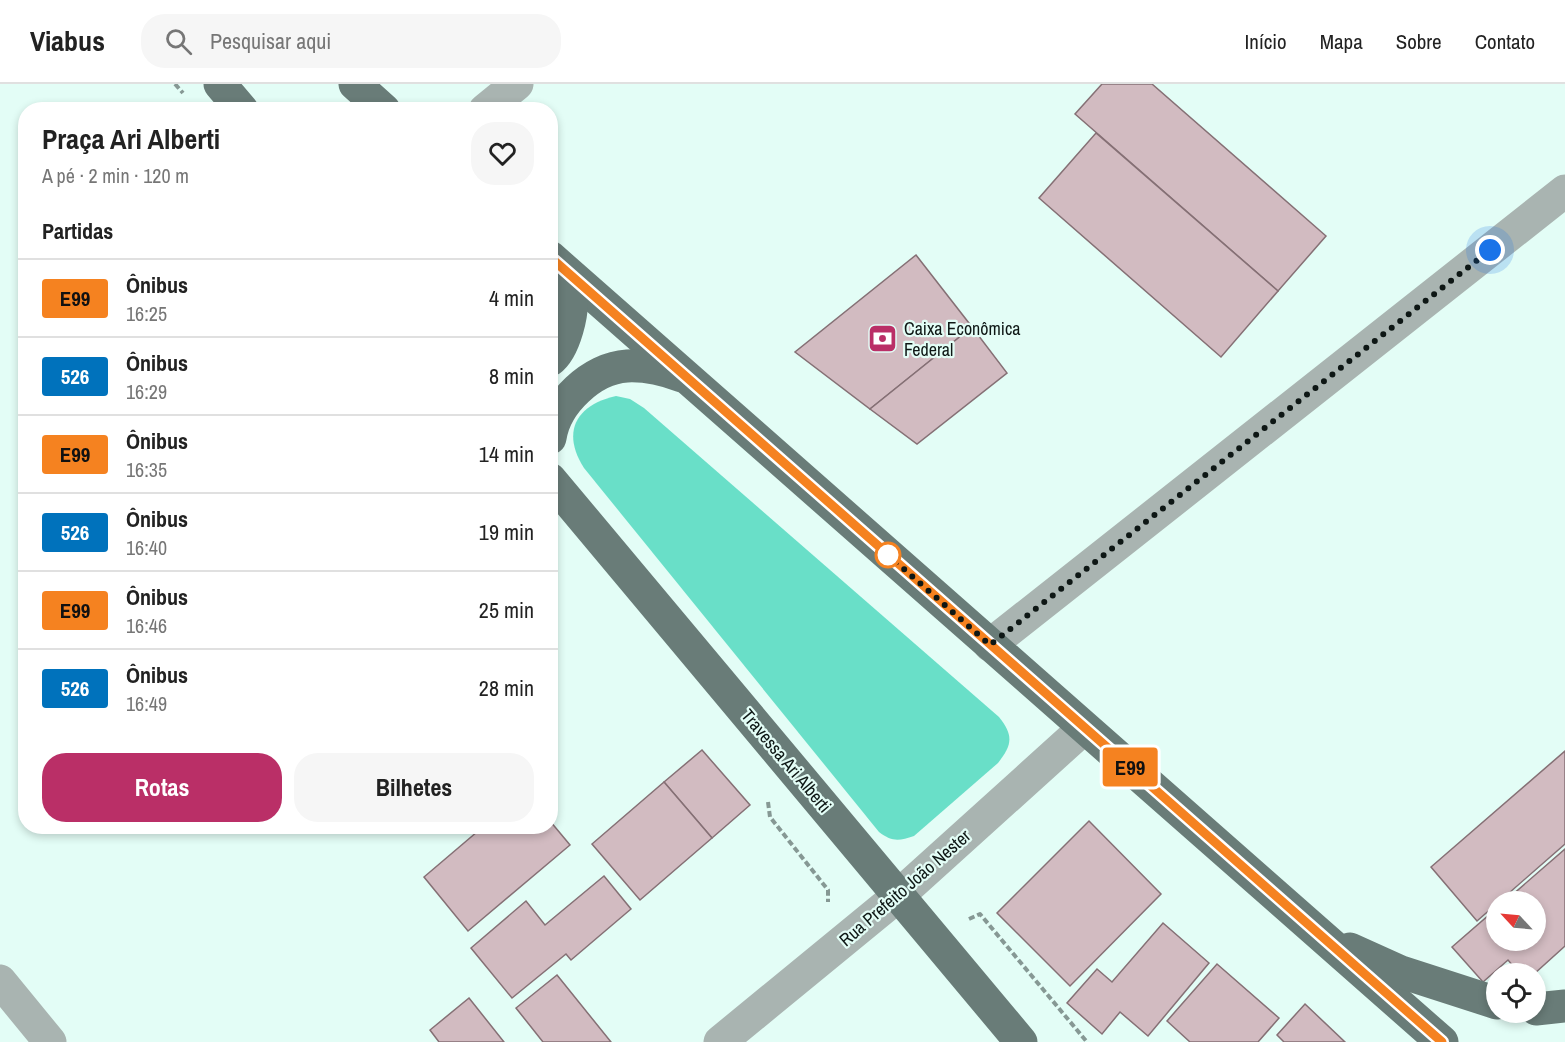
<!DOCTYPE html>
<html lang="pt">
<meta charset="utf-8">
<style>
body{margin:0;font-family:"Archivo Narrow",sans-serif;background:#f6f6f6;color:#222;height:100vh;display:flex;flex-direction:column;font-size:22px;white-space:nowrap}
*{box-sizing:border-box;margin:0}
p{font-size:20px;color:#767676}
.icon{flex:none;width:33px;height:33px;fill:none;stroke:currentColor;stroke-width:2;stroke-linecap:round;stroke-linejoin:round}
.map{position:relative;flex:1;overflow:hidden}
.side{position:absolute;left:18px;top:18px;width:540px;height:732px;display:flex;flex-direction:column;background:#fff;border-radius:24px;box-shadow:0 3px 9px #0003}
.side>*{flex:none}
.badge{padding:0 12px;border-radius:4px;font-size:21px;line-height:39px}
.needle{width:39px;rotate:296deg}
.fabs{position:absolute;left:1486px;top:807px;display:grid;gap:12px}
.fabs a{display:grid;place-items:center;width:60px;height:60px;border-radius:50%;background:#fff;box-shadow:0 3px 9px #0003;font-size:30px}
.you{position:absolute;width:30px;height:30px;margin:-15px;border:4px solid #fff;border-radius:50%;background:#1a73e8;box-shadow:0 0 0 9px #1a73e833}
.map>.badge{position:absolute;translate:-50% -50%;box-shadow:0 0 0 3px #fff}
h2{padding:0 24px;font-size:22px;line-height:54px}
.round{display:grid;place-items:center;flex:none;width:63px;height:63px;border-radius:24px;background:#f6f6f6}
.head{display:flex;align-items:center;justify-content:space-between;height:102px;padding:0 24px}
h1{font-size:28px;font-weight:700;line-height:45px}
.button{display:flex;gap:12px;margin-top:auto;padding:12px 24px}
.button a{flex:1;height:69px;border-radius:24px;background:#ba2f67;color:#fff;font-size:24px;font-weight:700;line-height:69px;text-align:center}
.button a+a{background:#f6f6f6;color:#222}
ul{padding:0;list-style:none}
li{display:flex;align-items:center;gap:18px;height:78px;padding:0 24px;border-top:2px solid #e0e0e0}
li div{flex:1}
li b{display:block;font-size:22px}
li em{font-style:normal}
li .badge{min-width:66px;font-weight:700;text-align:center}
header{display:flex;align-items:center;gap:36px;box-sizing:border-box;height:84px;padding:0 30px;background:#fff;border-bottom:2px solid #e0e0e0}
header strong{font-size:28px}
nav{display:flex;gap:33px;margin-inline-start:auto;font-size:21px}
.search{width:420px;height:54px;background:#f6f6f6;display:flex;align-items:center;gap:15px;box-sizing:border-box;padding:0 21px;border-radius:24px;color:#767676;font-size:22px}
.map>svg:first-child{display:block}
.green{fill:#69dfc8}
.building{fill:#d2bbc1;stroke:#857075;stroke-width:1.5}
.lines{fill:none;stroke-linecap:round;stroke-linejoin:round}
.path{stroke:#869894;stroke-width:4;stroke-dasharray:6 3;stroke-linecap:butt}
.minor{stroke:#a9b4b1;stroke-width:33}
.major{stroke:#697c78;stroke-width:33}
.line-casing{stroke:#fff;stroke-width:14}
.line{stroke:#f58220;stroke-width:9}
.walk{stroke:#0e1715;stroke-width:6;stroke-dasharray:0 10.8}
.stop-dot{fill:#fff;stroke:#f58220;stroke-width:3}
.labels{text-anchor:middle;stroke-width:4.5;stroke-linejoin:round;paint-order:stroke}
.poi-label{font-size:18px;fill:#0e1715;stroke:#e3fdf6;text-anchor:start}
.street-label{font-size:18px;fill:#0e1715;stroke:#e3fdf6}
</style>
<header>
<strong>Viabus</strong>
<div class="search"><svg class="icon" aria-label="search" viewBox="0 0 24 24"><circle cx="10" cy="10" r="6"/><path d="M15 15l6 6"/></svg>Pesquisar aqui</div>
<nav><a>Início</a><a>Mapa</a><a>Sobre</a><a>Contato</a></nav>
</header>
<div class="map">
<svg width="1565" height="958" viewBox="0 0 1565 958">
<rect width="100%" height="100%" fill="#e3fdf6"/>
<!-- green -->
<path class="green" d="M616,312L630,315L644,324L999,633C1014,652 1012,661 998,679L914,752C899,757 892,758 879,748L584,384C561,348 576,321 616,312Z"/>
<!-- building -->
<g class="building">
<polygon points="1102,0 1152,0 1326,152 1278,207 1075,30"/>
<polygon points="1096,49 1278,207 1221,273 1039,114"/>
<polygon points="916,171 972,243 870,325 795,268"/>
<polygon points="972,243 1007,289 917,360 870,325"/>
<polygon points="702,666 750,721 712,754 664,698"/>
<polygon points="1565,667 1565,760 1477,837 1431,783"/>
<polygon points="664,698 712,754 640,816 592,760"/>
<polygon points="550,737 570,761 468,847 424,793 484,742 550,742"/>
<polygon points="1089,737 1161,810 1070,902 997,829"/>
<polygon points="1565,765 1565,862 1534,890 1520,890 1508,876 1483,898 1452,863 1497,824 1497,856 1536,856 1536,818 1504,818"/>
<polygon points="604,792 631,825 571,876 566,870 512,914 471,864 526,817 545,841"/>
<polygon points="1163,839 1209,879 1148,952 1120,928 1102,950 1067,919 1097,885 1112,898"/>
<polygon points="1217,880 1279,934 1258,958 1190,958 1167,937"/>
<polygon points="557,891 611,958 543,958 516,924"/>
<polygon points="469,914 504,958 439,958 430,946"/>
<polygon points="1305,920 1345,958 1284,958 1277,951"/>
</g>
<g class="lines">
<!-- path -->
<g class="path">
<polyline points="175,0 183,9"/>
<polyline points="768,718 770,733 828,806 828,818"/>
<polyline points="969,835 980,830 1087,958"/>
</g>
<!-- minor -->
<g class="minor">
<polyline points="485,26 517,0"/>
<polyline points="990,561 1565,107"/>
<polyline points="0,897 50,958"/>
<polyline points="720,958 898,812 1084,644"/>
</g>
<!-- major -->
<g class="major">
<polyline points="220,0 242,26"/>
<polyline points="355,0 384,26"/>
<polyline points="550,173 1442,958"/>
<path d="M550,276C564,266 575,226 570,209C567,199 559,188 554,179"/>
<path d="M550,354C555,319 592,284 627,282C647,281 663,285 682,292"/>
<polyline points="550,395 1021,958"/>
<polyline points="1350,865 1401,888 1497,919"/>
<polyline points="1536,925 1565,922"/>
</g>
</g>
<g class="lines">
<defs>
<polyline id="line" points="550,173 1442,958"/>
</defs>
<!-- line casing -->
<use href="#line" class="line-casing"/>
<!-- line -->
<use href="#line" class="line"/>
<!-- walk -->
<polyline class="walk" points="888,471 990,561 1490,166"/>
</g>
<!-- icons -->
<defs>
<symbol id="bank-square" viewBox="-11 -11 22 22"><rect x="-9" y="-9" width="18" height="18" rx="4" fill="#ba2f67" stroke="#e3fdf6"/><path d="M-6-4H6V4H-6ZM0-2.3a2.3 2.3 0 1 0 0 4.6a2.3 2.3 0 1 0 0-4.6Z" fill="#fff"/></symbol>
</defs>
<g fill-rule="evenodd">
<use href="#bank-square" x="866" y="238" width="33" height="33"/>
</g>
<!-- markers -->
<circle class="stop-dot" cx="888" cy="471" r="12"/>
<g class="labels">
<!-- poi labels -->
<g class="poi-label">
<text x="904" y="251">Caixa Econômica<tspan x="904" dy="21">Federal</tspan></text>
</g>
<!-- street labels -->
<g class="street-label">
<text transform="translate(786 677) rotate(50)" y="6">Travessa Ari Alberti</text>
<text transform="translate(905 804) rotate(-41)" y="6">Rua Prefeito João Nester</text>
</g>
</g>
</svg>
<div class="fabs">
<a><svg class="needle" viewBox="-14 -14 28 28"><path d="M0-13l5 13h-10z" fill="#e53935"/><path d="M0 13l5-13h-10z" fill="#767676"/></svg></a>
<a><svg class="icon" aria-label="locate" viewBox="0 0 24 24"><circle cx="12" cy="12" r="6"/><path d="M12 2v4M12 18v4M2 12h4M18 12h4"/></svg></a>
</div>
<div class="you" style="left:1490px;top:166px"></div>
<b class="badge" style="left:1130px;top:683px;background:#f58220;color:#111">E99</b>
<section class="side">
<div class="head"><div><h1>Praça Ari Alberti</h1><p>A pé · 2 min · 120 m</p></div><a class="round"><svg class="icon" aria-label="heart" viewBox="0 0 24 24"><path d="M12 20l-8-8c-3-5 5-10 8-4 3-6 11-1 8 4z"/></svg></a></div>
<h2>Partidas</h2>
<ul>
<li><span class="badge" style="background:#f58220;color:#111">E99</span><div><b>Ônibus</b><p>16:25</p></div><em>4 min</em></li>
<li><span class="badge" style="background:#0072bc;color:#fff">526</span><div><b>Ônibus</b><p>16:29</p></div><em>8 min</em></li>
<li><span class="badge" style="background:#f58220;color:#111">E99</span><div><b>Ônibus</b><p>16:35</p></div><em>14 min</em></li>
<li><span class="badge" style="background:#0072bc;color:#fff">526</span><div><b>Ônibus</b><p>16:40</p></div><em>19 min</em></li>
<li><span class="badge" style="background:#f58220;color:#111">E99</span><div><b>Ônibus</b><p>16:46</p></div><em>25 min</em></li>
<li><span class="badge" style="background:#0072bc;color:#fff">526</span><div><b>Ônibus</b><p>16:49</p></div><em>28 min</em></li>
</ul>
<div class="button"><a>Rotas</a><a>Bilhetes</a></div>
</section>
</div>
